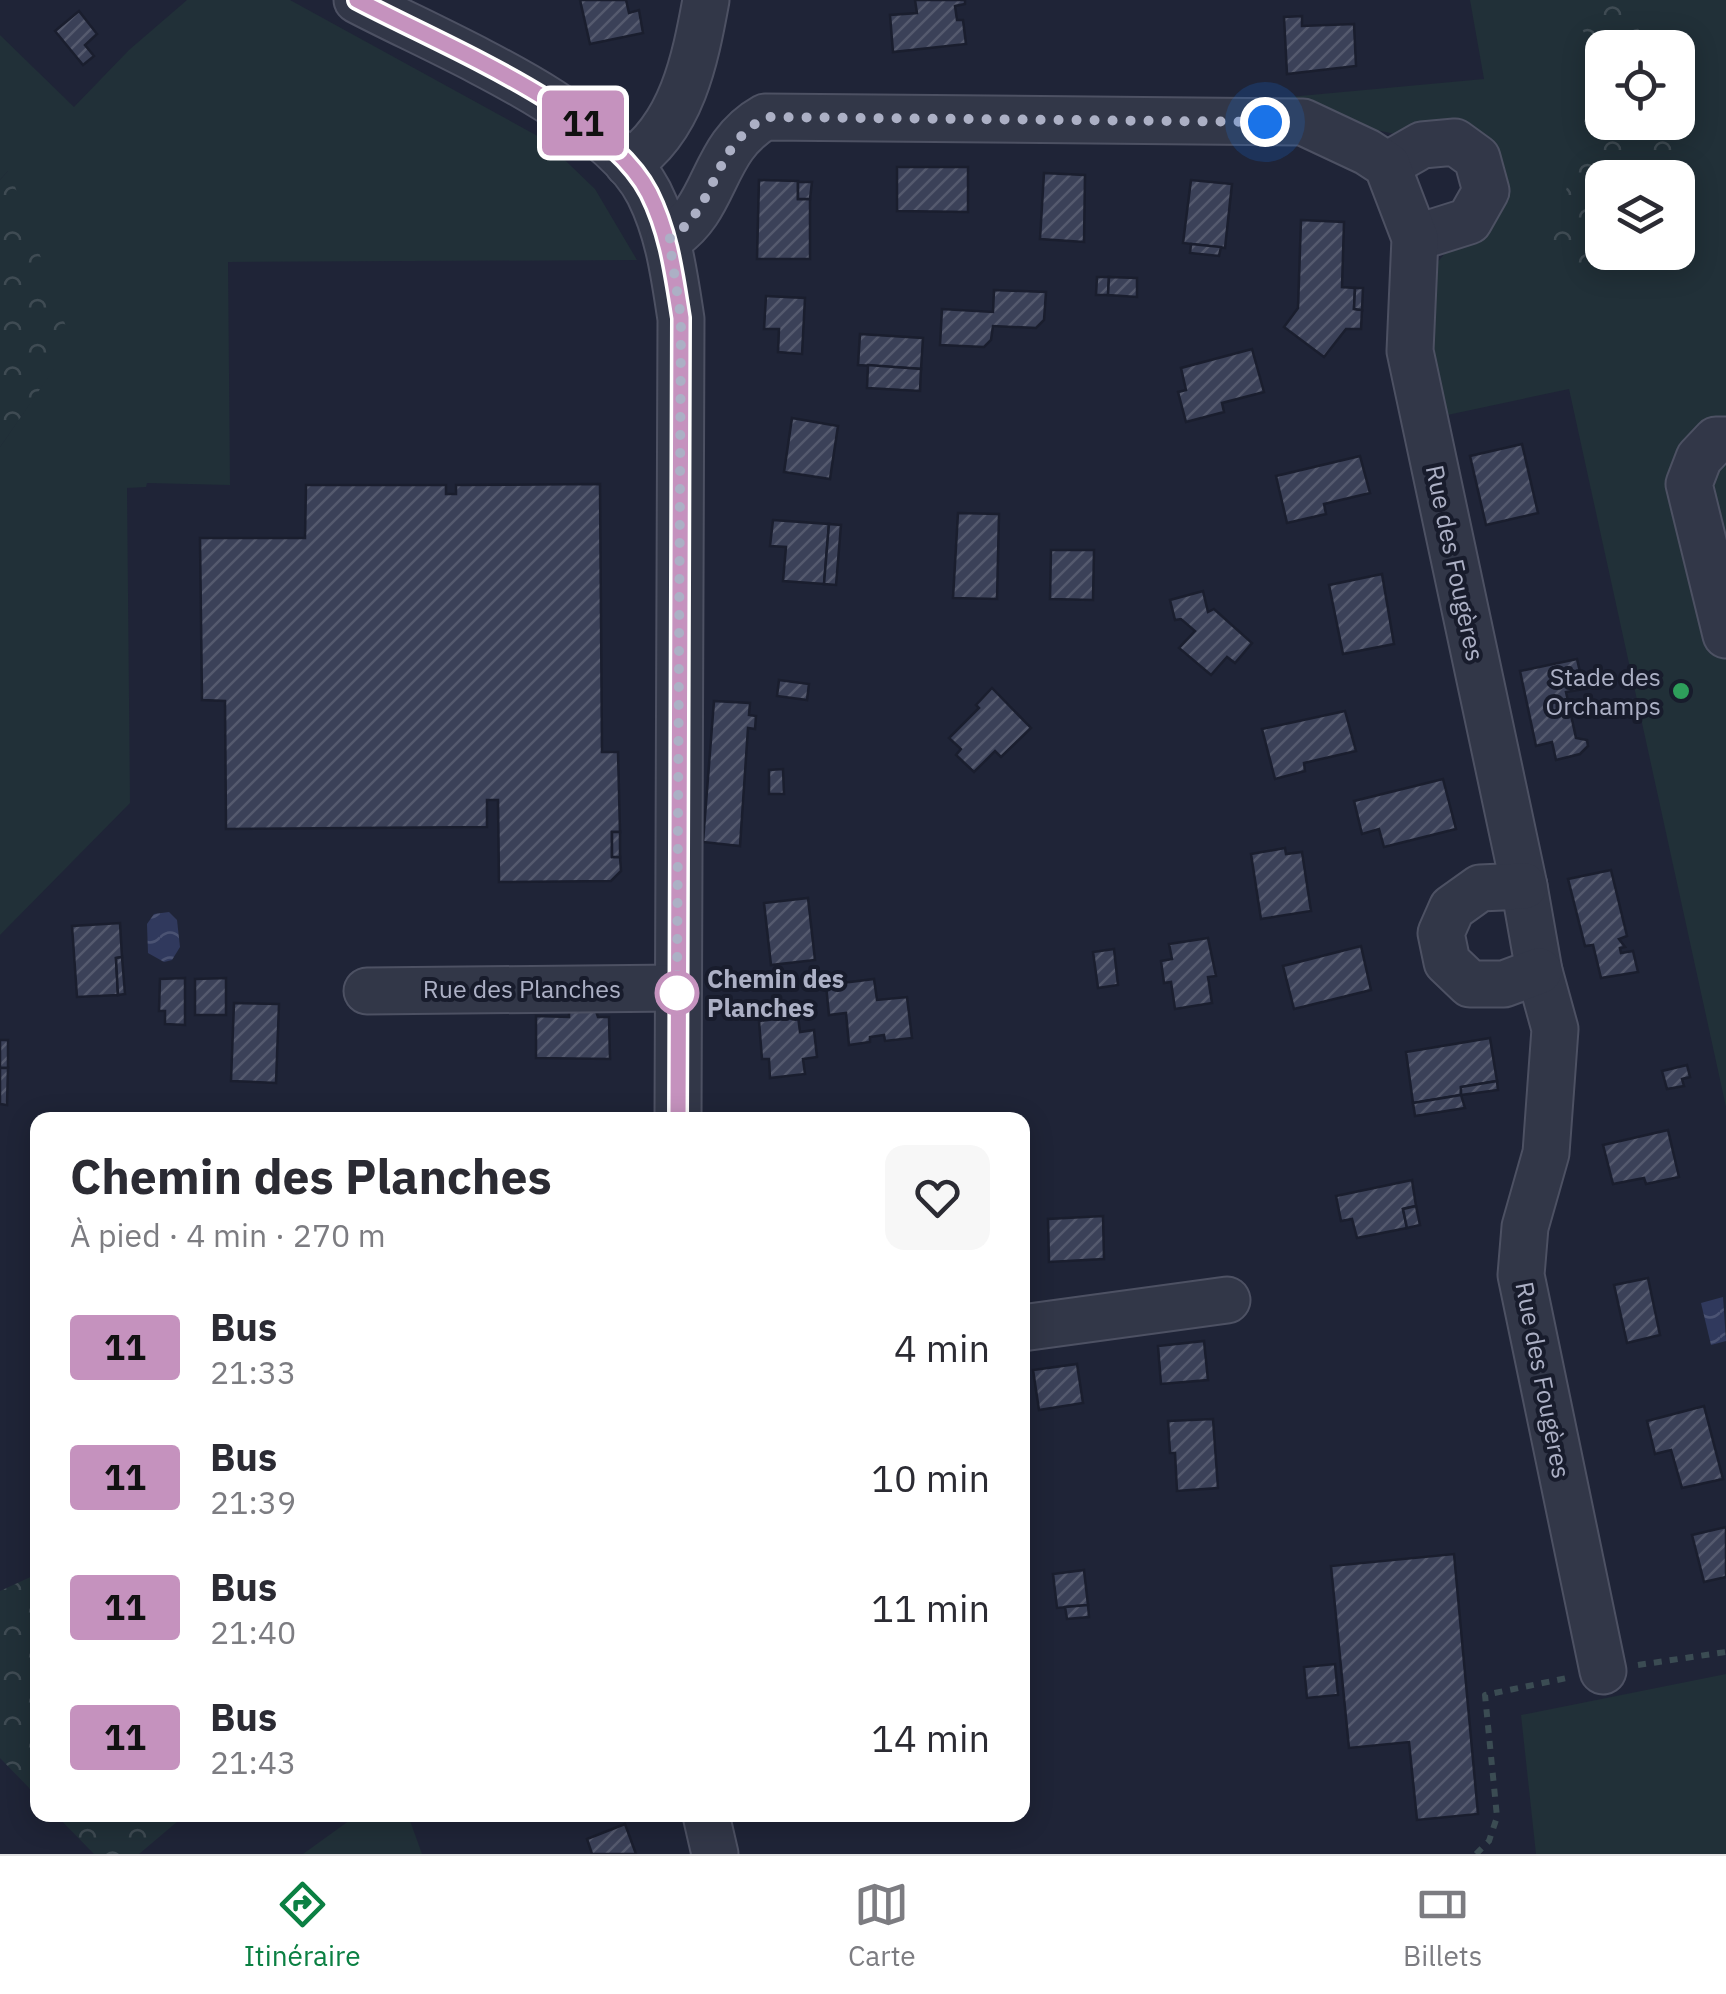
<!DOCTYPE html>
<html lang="fr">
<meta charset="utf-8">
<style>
body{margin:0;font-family:"IBM Plex Sans",sans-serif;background:#f7f7f7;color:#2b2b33;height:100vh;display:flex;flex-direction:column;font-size:38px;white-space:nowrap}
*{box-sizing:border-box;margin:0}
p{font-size:32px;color:#7c7c81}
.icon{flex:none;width:55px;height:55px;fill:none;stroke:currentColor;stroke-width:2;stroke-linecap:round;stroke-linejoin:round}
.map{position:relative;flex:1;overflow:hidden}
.side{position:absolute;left:30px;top:1112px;width:1000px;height:710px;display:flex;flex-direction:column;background:#fff;border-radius:20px;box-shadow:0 5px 25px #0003}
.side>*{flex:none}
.badge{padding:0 20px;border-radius:8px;font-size:35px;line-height:65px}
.tools{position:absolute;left:1585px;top:30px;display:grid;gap:20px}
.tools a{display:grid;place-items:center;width:110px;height:110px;border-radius:20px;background:#fff;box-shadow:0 5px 25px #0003;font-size:50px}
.you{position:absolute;width:50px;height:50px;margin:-25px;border:8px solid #fff;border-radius:50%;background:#1a73e8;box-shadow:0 0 0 15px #1a73e833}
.map>.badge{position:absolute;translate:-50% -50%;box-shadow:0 0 0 5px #fff}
.round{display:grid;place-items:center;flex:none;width:105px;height:105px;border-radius:20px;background:#f7f7f7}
.summary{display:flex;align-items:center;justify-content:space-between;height:170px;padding:0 40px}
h1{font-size:48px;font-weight:800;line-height:75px}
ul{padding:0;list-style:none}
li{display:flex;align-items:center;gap:30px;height:130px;padding:0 40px}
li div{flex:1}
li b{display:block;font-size:38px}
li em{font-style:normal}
li .badge{min-width:110px;font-weight:700;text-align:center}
.menu{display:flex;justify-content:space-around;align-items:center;height:140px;border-top:2px solid #e1e1e2;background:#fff;font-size:28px;color:#7c7c81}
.menu a{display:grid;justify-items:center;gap:5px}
.menu .active{color:#0b8043}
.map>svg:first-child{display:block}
.green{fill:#213038;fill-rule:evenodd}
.forest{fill:url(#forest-crowns)}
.water{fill:url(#water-waves)}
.building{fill:url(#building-hatch);stroke:#1a1e2e;stroke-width:2.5}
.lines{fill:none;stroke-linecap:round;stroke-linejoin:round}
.minor-casing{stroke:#4d5163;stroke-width:49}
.path{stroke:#3b4c53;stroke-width:6;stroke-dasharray:8 8;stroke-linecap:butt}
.minor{stroke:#323748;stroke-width:45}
.line-casing{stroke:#fff;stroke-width:22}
.line{stroke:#c592be;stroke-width:15}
.walk{stroke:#acb0c5;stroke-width:10;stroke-dasharray:0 18}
.leisure-dot{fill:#2e9e5b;stroke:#181c2c;stroke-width:4}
.stop-dot{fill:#fff;stroke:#c592be;stroke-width:5}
.labels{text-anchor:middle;stroke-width:8;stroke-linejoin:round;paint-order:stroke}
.street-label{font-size:25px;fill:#acb0c5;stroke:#181c2c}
.poi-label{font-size:25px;fill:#acb0c5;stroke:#181c2c;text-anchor:end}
.stop-label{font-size:25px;font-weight:bold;fill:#acb0c5;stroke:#181c2c;text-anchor:start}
</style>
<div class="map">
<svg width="1726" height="1854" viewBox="0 0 1726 1854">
<defs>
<pattern id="forest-crowns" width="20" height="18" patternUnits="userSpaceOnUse" patternTransform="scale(2.5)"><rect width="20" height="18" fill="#213038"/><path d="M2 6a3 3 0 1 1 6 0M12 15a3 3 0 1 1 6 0" fill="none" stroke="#3f4b53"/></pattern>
<pattern id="water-waves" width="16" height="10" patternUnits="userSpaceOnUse" patternTransform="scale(2.5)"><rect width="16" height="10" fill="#30395d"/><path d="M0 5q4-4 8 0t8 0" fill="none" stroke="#4b5373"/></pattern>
<pattern id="building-hatch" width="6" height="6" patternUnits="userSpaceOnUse" patternTransform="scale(2.5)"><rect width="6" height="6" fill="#3b4158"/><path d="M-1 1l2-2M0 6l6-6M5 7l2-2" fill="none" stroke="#555a6e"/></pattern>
</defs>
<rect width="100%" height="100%" fill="#1f2437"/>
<!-- green -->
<g class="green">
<polygon points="187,0 290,0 543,139 595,189 637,260 228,262 230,485 147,483 146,487 127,488 130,803 0,935 0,447 71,343 8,171 0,180 0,35 74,107 129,50"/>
<path d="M1470,0H1726V1107L1569,389L1438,417L1435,402L1427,275L1446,252L1506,195V177L1493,146L1399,135L1245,101L1484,79ZM1602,48H1678V122H1602ZM1602,178H1678V252H1602Z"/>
<polygon points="1726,1674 1726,1854 1536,1854 1521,1715"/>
<polygon points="357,1815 408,1815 422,1854 303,1854"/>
</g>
<!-- forest -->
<g class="forest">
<polygon points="1568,0 1630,0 1644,47 1602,48 1602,122 1666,123 1700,241 1678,246 1678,178 1602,178 1602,252 1649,253 1544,275 1599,64"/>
<polygon points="9,170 72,343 0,447 0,180"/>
<polygon points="37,1574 38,1574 37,1796 0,1758 0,1591"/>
<polygon points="56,1815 185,1815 139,1854 94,1854"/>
</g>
<!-- water -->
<g class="water">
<polygon points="169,912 177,920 180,947 172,960 164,962 148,953 147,924 154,914"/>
<polygon points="1723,1297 1726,1341 1711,1345 1701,1303"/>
</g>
<!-- building -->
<g class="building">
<polygon points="580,0 626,0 629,13 639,10 643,33 590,44"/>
<polygon points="915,0 965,0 965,4 955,6 957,20 963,20 966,44 893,52 890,15 917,13"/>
<polygon points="79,11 97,34 85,45 94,56 83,65 55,31"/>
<polygon points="1302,16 1302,26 1354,24 1356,66 1287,74 1284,17"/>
<polygon points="897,167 968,167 968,212 897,211"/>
<polygon points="1044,173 1085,175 1084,242 1040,239"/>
<polygon points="759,180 798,181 798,199 810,199 810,259 757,259"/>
<polygon points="1191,180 1232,184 1225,248 1183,243"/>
<polygon points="798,182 812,182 810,199 798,199"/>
<polygon points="1301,220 1344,222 1342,287 1355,288 1354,309 1362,310 1361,329 1346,329 1324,357 1284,327 1298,308"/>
<polygon points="1191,244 1221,247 1219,256 1190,253"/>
<polygon points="1097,277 1109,277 1108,295 1096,295"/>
<polygon points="1109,277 1137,278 1137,297 1108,295"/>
<polygon points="1355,288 1363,288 1362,310 1354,309"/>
<polygon points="994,290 1046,292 1044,320 1036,328 993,326 991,340 984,347 940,345 942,309 993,312"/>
<polygon points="766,296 805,298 802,354 778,352 779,329 764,329"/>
<polygon points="860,334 923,338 921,369 858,365"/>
<polygon points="1252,349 1264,392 1222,403 1224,412 1186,422 1178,392 1186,390 1181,368"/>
<polygon points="868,365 921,369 920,391 867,388"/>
<polygon points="792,418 838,426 830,479 784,472"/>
<polygon points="1522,444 1538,513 1486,525 1470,456"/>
<polygon points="1360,456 1370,493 1324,504 1326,514 1287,523 1276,476"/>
<polygon points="600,484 602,752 618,752 620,832 612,832 612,857 620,857 621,871 611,881 499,882 498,800 487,800 487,827 226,829 225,701 202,700 200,538 305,538 306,485 446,485 446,494 456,494 456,485"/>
<polygon points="958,513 999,514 997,599 953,598"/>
<polygon points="773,520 829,524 824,584 783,581 786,547 770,546"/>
<polygon points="829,524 841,525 836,585 824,584"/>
<polygon points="1051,550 1094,550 1093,600 1050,599"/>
<polygon points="1382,574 1394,644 1343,654 1329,585"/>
<polygon points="1203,591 1208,612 1214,609 1252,643 1235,663 1227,657 1211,675 1179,648 1195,631 1181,619 1175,620 1170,600"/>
<polygon points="1577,659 1584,689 1566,692 1576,738 1587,740 1588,746 1580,754 1556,760 1552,742 1536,746 1520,671"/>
<polygon points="779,680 809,684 807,700 777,696"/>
<polygon points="992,688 1031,728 1001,757 995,751 974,772 956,755 961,749 949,738 979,708 976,705"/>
<polygon points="714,701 750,703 749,715 756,716 755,729 748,728 740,846 703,842"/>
<polygon points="1345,711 1356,751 1304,763 1305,771 1275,779 1262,729"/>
<polygon points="783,769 784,794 769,794 769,770"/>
<polygon points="1443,779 1456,829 1384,847 1379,829 1362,834 1354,801"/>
<rect x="612" y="832" width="8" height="25"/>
<polygon points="1285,848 1286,854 1302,852 1311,911 1261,919 1251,854"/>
<polygon points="1611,870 1627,936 1619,939 1625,947 1620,948 1621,953 1633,951 1638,972 1601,978 1593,945 1585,946 1568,879"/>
<polygon points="808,898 815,960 771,965 764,903"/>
<polygon points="120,923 122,957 116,958 118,995 77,997 72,926"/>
<polygon points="1208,938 1216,976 1208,977 1212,1003 1175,1009 1171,982 1164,983 1161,961 1172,959 1169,944"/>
<polygon points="1361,946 1371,990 1294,1009 1283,966"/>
<polygon points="1114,949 1118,985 1098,988 1093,952"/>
<polygon points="122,957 125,994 118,995 116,958"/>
<polygon points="185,978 185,1025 165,1024 165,1011 159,1011 160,979"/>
<polygon points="226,978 226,1015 195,1015 195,979"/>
<polygon points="874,979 877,1000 907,997 912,1038 885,1041 884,1035 870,1037 870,1042 849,1045 846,1013 829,1015 826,985"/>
<polygon points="234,1003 279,1004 276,1083 231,1081"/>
<polygon points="569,1010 596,1011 598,1017 609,1017 610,1059 536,1058 536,1016 569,1017"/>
<polygon points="798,1016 800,1032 814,1030 817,1057 803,1059 805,1074 770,1078 769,1059 762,1059 759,1021"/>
<polygon points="1490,1038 1497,1081 1461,1087 1461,1095 1413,1103 1406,1052"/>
<rect x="0" y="1040" width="8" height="28"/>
<polygon points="1687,1065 1690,1077 1682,1079 1684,1086 1667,1089 1662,1071"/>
<polygon points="0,1068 8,1068 7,1105 0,1104"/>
<polygon points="1497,1081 1498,1090 1461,1095 1461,1087"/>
<polygon points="1461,1095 1465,1108 1415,1116 1413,1103"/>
<polygon points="1668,1130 1679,1177 1646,1184 1644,1178 1613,1184 1603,1145"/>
<polygon points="1412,1180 1416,1206 1403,1209 1407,1228 1357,1238 1352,1219 1341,1221 1336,1196"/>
<polygon points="1416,1206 1420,1225 1407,1228 1403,1209"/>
<polygon points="1103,1216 1104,1259 1049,1262 1048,1219"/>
<polygon points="1648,1278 1660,1335 1627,1343 1614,1285"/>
<polygon points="1204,1341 1208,1380 1161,1384 1158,1346"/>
<polygon points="1077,1364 1083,1403 1039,1410 1033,1370"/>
<polygon points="1704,1406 1723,1479 1682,1488 1671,1450 1655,1454 1647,1421"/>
<polygon points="1213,1419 1218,1488 1177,1491 1175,1453 1170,1453 1168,1421"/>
<polygon points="1726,1527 1726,1577 1704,1582 1692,1535"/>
<polygon points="1454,1554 1478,1814 1417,1820 1409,1742 1349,1748 1331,1566"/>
<polygon points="1084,1570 1088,1605 1057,1608 1053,1574"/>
<polygon points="1088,1605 1089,1617 1067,1619 1065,1607"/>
<polygon points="1335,1664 1338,1695 1307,1698 1304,1667"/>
<polygon points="625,1824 636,1854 592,1854 587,1839"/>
</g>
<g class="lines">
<defs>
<g id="minor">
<path d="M357,0C438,43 607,111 649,193C669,233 674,274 681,319L678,1120"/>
<path d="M628,164C682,128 695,60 706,0"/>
<polyline points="1387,165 1422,145 1455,142 1477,158 1486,191 1469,221 1415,238"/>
<path d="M669,239C719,207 710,148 765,117L1303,122L1367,152L1387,165L1415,238L1410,351L1524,886L1539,971L1555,1029L1546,1153L1525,1227L1521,1275L1603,1671"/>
<polyline points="1726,440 1716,440 1699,458 1689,484 1726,635"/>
<polyline points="1524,886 1480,888 1452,908 1441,933 1447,962 1470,984 1504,984 1539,971"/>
<polyline points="367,991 677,988"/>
<polyline points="1022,1328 1227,1300"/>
<polyline points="706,1815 715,1854"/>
</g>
</defs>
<!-- minor casing -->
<use href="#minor" class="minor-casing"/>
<!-- path -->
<g class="path">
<polyline points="1638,1665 1726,1652"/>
<polyline points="1476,1854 1489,1841 1497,1817 1485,1695 1567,1678"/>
</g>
<!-- minor -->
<use href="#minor" class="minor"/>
</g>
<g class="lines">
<defs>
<path id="line" d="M357,0C438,43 607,111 649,193C669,233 674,274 681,318L678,1120"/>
</defs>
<!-- line casing -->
<use href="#line" class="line-casing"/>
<!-- line -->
<use href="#line" class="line"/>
<!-- walk -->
<path class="walk" d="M677,993L681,318L669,239C719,207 710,148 766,117L1265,122"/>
</g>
<!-- markers -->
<circle class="leisure-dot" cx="1681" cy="691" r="10"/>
<circle class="stop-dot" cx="677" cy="993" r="20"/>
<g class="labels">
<!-- street labels -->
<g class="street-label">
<text transform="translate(1455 563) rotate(78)" y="9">Rue des Fougères</text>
<text x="522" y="998">Rue des Planches</text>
<text transform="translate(1543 1380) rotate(79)" y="9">Rue des Fougères</text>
</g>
<!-- poi labels -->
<g class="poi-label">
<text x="1661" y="686">Stade des<tspan x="1661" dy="29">Orchamps</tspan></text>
</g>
<!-- stop labels -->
<g class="stop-label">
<text x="707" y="988">Chemin des<tspan x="707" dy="29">Planches</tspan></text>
</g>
</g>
</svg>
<div class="tools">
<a><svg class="icon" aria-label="locate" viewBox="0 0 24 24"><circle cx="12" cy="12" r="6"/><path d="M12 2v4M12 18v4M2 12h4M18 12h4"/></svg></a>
<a><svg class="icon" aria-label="layers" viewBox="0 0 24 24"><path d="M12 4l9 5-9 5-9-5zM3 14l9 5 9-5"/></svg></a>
</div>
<div class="you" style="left:1265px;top:122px"></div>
<b class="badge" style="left:583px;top:123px;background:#c592be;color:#111">11</b>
<section class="side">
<div class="summary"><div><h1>Chemin des Planches</h1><p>À pied · 4 min · 270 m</p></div><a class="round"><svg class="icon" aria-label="heart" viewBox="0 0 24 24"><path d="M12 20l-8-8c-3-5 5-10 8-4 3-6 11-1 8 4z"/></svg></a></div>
<ul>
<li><span class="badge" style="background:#c592be;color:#111">11</span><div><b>Bus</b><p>21:33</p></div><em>4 min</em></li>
<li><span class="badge" style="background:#c592be;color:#111">11</span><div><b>Bus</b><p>21:39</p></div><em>10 min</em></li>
<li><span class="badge" style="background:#c592be;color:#111">11</span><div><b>Bus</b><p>21:40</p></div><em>11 min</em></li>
<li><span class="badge" style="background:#c592be;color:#111">11</span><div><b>Bus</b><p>21:43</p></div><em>14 min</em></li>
</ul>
</section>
</div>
<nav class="menu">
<a class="active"><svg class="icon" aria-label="directions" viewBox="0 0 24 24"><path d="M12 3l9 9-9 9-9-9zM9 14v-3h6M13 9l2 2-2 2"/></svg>Itinéraire</a>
<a><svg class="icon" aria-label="map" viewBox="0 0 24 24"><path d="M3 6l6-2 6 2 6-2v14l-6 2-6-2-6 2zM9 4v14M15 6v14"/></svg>Carte</a>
<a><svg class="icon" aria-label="tickets" viewBox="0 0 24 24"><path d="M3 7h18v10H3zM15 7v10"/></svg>Billets</a>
</nav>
